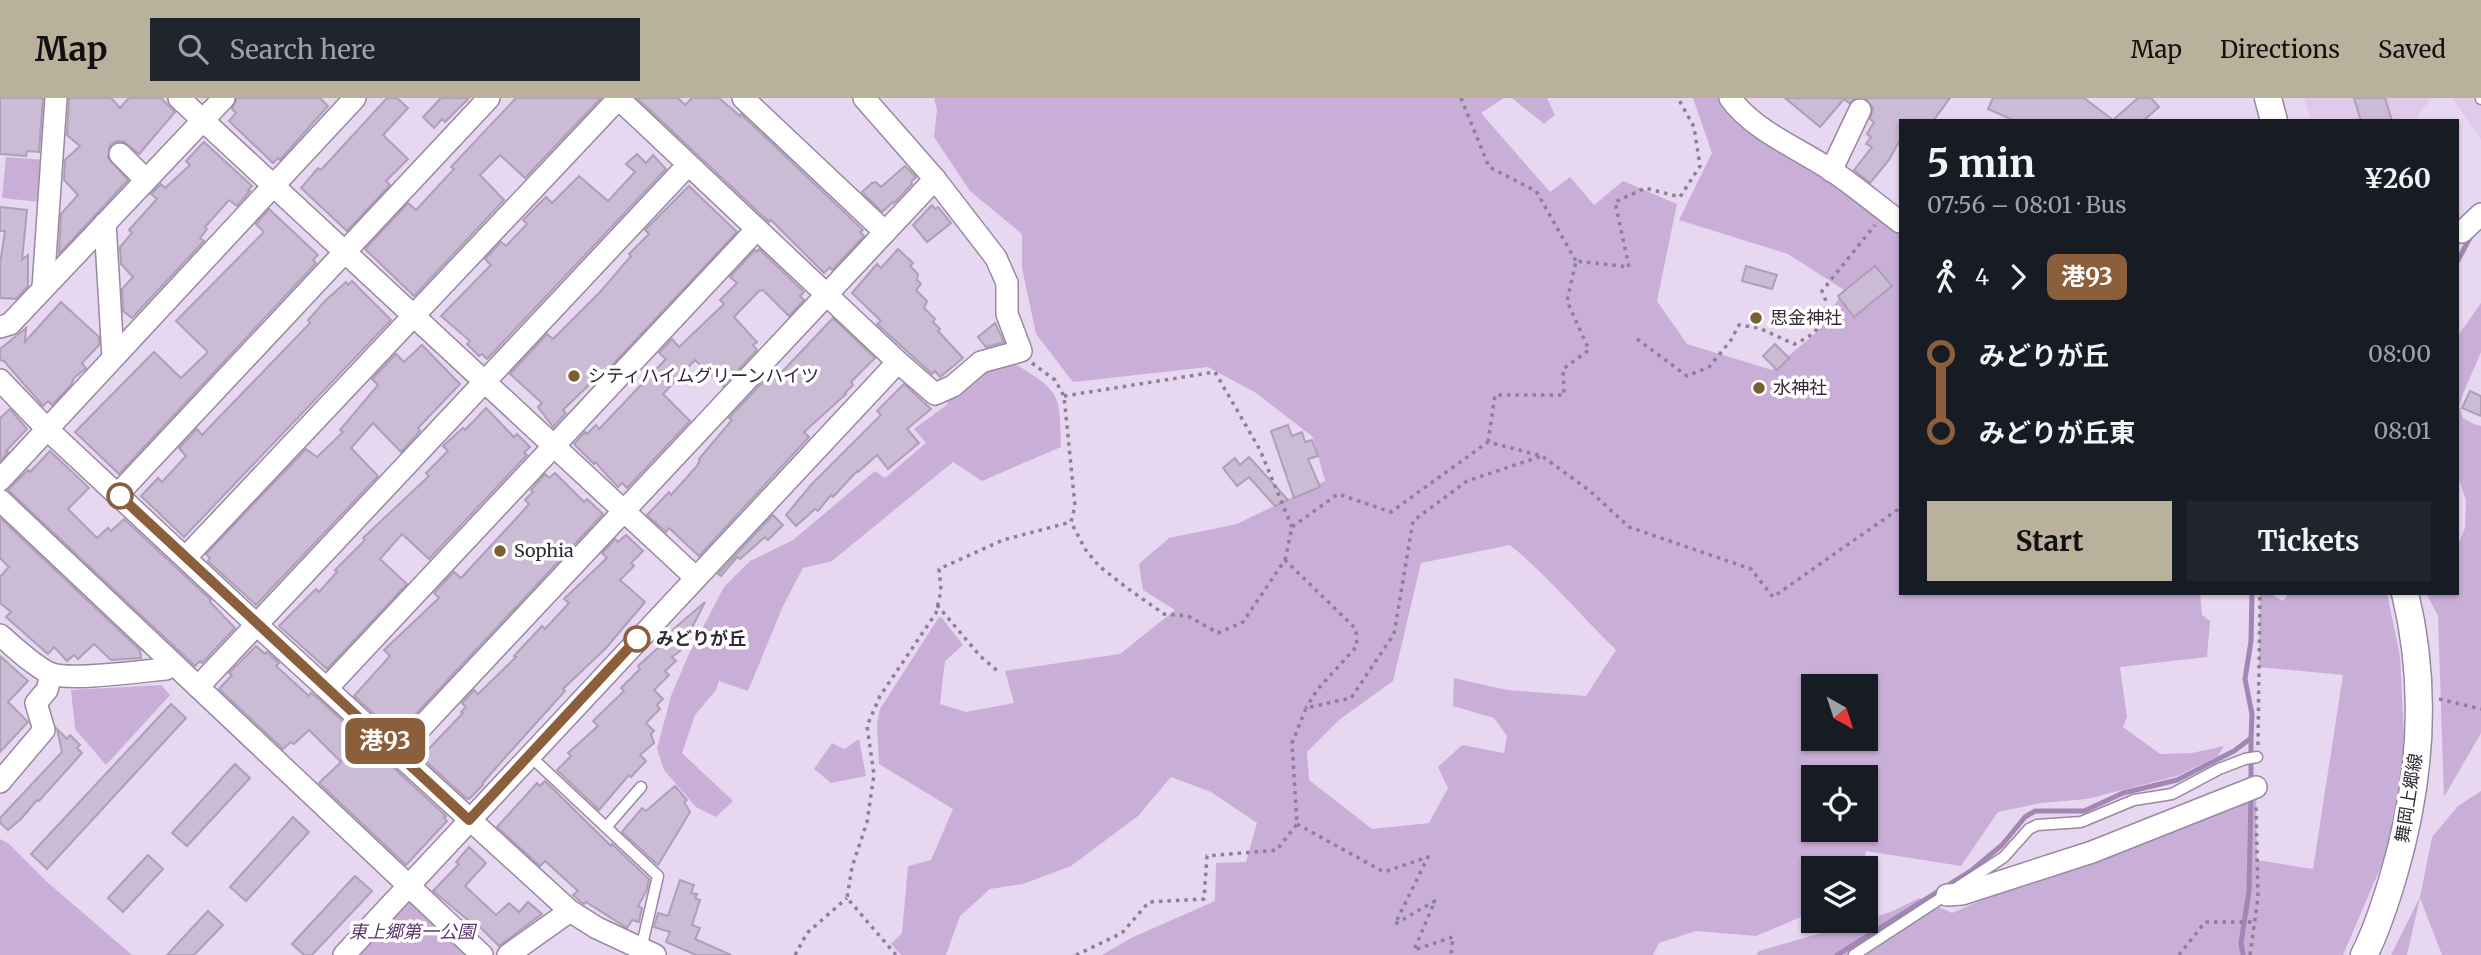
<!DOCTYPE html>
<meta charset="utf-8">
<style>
body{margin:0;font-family:Merriweather,"Noto Sans JP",serif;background:#20242c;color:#f1f3f6;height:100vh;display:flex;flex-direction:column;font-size:26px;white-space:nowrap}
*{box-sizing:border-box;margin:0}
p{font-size:23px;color:#9ea1a6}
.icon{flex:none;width:38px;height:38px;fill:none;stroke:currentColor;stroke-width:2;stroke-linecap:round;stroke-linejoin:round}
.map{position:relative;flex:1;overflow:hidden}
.details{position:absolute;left:1899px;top:21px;width:560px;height:476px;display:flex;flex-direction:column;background:#171b24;border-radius:0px;box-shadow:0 2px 5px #0004}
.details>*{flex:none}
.badge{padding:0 14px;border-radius:10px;font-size:24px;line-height:46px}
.needle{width:46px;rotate:141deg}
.tools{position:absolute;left:1801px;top:576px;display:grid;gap:14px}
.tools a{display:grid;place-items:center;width:77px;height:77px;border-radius:0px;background:#171b24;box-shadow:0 2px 5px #0004;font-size:35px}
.map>.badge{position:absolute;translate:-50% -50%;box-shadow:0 0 0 4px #fff}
.legs{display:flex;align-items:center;gap:10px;height:77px;padding:0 28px;font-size:23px}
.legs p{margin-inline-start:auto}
.headline{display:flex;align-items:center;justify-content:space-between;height:119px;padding:0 28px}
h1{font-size:38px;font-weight:700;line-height:52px}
.action{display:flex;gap:14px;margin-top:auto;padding:14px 28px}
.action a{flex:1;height:80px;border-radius:0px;background:#bab19d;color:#111;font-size:28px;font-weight:700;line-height:80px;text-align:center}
.action a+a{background:#20242c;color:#f1f3f6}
ul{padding:0 28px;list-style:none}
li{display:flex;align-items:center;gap:24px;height:77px;font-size:26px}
li i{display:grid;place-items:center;width:10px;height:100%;margin:0 9px;background:currentColor}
li i::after{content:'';width:18px;height:18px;margin:-9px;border:5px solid;border-radius:50%;background:#171b24}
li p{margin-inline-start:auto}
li:first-child i{background:linear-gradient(#0000 50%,currentColor 0)}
li:last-child i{background:linear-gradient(currentColor 50%,#0000 0)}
header{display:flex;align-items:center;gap:42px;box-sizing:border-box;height:98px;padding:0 35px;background:#bab19d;color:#111}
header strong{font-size:33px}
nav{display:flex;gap:38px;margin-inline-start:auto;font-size:24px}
.search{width:490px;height:63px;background:#20242c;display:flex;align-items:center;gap:18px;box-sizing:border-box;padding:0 24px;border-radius:0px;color:#9ea1a6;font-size:26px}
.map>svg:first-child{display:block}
.built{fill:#dfcaeb}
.green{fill:#c9afd7;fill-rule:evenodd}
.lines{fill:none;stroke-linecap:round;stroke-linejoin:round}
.stream{stroke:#a386b3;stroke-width:5}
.building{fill:#cbbbd5;stroke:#af9eb8;stroke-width:2}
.service-casing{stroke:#9888a1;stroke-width:13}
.minor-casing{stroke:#9888a1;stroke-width:24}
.tertiary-casing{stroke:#9888a1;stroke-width:29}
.path{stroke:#8c8092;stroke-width:3.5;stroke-dasharray:3.5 5;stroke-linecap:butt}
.service{stroke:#fff;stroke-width:10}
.minor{stroke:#fff;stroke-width:21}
.tertiary{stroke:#fff;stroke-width:26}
.line-1-casing{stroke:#fff;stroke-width:16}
.line-1{stroke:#8b5e3c;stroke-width:10}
.poi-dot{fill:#776131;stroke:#fff;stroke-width:2.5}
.stop-1-dot{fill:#fff;stroke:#8b5e3c;stroke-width:3.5}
.labels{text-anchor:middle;stroke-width:7;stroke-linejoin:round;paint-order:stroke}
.poi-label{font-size:18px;fill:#322b36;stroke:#fff;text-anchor:start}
.stop-label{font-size:18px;font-weight:bold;fill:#322b36;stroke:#fff;text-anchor:start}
.street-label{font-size:18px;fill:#322b36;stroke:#fff}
.park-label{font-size:18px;font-style:italic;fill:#5d3670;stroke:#fff}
</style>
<header>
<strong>Map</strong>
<div class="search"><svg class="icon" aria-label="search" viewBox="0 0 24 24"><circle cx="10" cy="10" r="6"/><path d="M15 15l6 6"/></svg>Search here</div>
<nav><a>Map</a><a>Directions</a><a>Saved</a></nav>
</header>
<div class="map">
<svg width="2481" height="857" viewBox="0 0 2481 857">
<rect width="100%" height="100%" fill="#e8d7f1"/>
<!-- built -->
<g class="built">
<polygon points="2304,0 2431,0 2414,23 2311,23"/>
<polygon points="2452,0 2481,0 2481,42"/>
</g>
<!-- green -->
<g class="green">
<path d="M934,0H1504L1481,15L1550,94L1570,79L1594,107L1623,83L1677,106L1657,203L1687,246L1772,272L1817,234L1844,192L1788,156L1679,122L1712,55L1693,0H1724L1861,101L1900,134V495H2200L2202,517L2210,523L2207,559L2120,569L2127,619L2123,629L2160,656L2192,655L2224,648L2218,658L2177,678L2087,701L2041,705L1998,714L1961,768L1866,753L1862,770H1813V814L1756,838L1696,833L1659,845L1653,857H1102L1131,840L1215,803L1216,765L1246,764L1257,725L1211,694L1171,679L1138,718L1071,768L1023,786L990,791L960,818L946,857H901L891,846L902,835L908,768L931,762L953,711L879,666L877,626L880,611L939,519L942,520L963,547L945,563L940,606L966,614L1014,605L1005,573L1120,556L1175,512L1143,492L1139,466L1169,440L1237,426L1325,383L1313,339L1256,295L1208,269L1073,284L1036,236L1022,170V136L970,93L934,39L937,12ZM1510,447C1548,478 1580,517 1616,552L1586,598L1507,592L1454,580L1453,608L1494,620L1507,638L1504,655L1462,647L1438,669L1448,690L1429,725L1372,731L1309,682L1307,654L1339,622L1393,583L1421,465ZM1813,588H1866V640H1813ZM1813,679H1866V732H1813Z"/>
<polygon points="1512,0 1547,0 1555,17 1544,26"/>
<polygon points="6,59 44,62 40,104 2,100"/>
<polygon points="2481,205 2481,254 2463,296 2459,308 2463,320 2474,326 2481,328 2481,635 2444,699 2438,518 2426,495 2457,495 2457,449 2465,430 2466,402 2460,384 2457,383 2457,239"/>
<path d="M1015,266C1061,294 1060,296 1061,349L982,383L953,364L832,463L803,470L783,508L748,593L719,583L716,592L695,617L682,655L733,703L716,719L696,709L664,672L657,651L671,598L688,558L724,489L750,463L793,442L875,373L885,380L926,345L914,331L948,306L944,300L978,272Z"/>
<polygon points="2260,495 2271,496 2283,503 2289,495 2387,495 2400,558 2404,637 2401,694 2382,766 2343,857 1756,857 1759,853 1866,822 1893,813 1919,800 1952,815 2092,754 2256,689 2257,762 2313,771 2343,577 2259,569"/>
<polygon points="161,587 170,597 106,667 75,631 71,592"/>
<polygon points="859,641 866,678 831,685 814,671 832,645 844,651"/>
<polygon points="2481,693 2481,857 2442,857 2420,800 2407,857 2391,857 2420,799 2432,739 2458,708"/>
<polygon points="0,741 8,745 46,783 132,857 0,857"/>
<polygon points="411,803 471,857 358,857"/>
</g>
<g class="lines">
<!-- stream -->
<g class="stream">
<polyline points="2457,164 2472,136"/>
<polyline points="2251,687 2251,640"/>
<polyline points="1837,857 1972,772 2002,747 2025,719 2035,713 2084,713 2123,695 2177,682 2234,653 2251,640 2252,616 2245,581 2251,543 2252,495"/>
<polyline points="2243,857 2241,845 2249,793 2251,696"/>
</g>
</g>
<!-- building -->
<g class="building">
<polygon points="0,0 43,0 39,54 27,53 26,58 0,56"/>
<polygon points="69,0 111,0 120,10 129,0 161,0 175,14 139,56 124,44 117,43 110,47 108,60 128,82 59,156 61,116 78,97 64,82 65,62 80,48 67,37"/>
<polygon points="237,0 320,0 328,8 280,62 278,60 273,65 229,23 236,15 232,11"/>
<polygon points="387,0 397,0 408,10 383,37 408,61 386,83 390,87 347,133 301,90 318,70 321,72"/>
<polygon points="441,0 469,0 445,24 442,21 434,30 423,19"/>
<polygon points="516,0 601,0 525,80 500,57 480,77 504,102 414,198 365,151 408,105 416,112 454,71 451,69"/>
<polygon points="637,0 678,0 685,7 692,0 719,0 740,18 741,16 863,132 860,134 864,138 832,172 830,169 824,175 771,122 769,124"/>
<polygon points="1785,0 1856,0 1849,5 1844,1 1820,29"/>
<polygon points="1865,0 1950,0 1933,23 1900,23 1900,42 1889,62 1870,85 1854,72 1872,49 1866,46 1871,39 1867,36 1874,24 1870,21 1873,10"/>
<polygon points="1993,0 2084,0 2113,22 2138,0 2151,0 2159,9 2143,23 2015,23 1988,11"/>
<polygon points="2354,0 2385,0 2392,23 2361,23"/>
<polygon points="204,44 252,88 248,92 250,93 237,108 229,102 205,129 207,131 200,140 204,143 132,220 123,213 122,191 133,179 121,166 120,149 132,135 129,132 157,101 151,96 161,86 165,90 190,67 186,63"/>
<polygon points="637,56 646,65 653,57 666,71 487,261 482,256 479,258 467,246 470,243 441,218 491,167 485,161 501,144 506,148 527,126 523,122 546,99 552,105 579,78 608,103 635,74 626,66"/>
<polygon points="905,68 916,79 911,84 912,86 894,105 893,104 882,114 862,94 872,85 876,84 881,89"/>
<polygon points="689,88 737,134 600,280 598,278 563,312 566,315 553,329 538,309 542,305 510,276 547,236 553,241 601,193 631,158 629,156 649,136 645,132"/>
<polygon points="932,107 935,111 938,109 951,125 927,144 913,127"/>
<polygon points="0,109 27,112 22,162 28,157 28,188 16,201 0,200 0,166 5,133 0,133"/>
<polygon points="269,111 318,157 313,162 316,165 119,376 75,334 154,254 181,280 208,254 176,223 264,134 256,126"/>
<polygon points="759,151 804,194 800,198 804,202 789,218 763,192 759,193 734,219 757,244 753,247 757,252 723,288 695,262 663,296 690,323 627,390 622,385 618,389 595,364 594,366 574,346 585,334 587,336 596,327 599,331 666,261 659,255 672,241 679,249 724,206 720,202 737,185 730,179 755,152 757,154"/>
<polygon points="898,151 913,165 910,168 918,176 917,182 921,186 916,192 927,203 924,210 935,221 933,224 940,231 938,233 963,260 940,279 935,273 932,276 877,226 881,223 852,195 877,166 881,170"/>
<polygon points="1746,168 1777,177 1772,191 1742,183"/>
<polygon points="1875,168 1892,188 1854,219 1838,198"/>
<polygon points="352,183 391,222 184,439 141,398 158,380 162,384 186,358 179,350 197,331 202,337 310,225 308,222 325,203 346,184 348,187"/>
<polygon points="61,204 99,239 99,247 82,265 86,270 74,280 71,287 52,307 48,303 43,308 4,263 0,262 0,251 26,230 25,244"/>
<polygon points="833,220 875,260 851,284 853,287 845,295 846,296 804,334 809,339 699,458 669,430 666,434 647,417 669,394 671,397 697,368 700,362 699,361 732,322 729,320 776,270 781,275"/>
<polygon points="995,225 1004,244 986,249 978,239"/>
<polygon points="1775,246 1789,260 1777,272 1763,258"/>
<polygon points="422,247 460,286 418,330 420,333 401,354 373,325 351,350 378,378 256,507 208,463 210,460 206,456 306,351 317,359 343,334 340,332 378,287 372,281 396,256 404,264"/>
<polygon points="904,286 931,311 907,331 919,345 888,371 877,357 858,374 857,373 833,399 831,397 818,413 815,411 796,428 786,417 811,387 881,317 877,313"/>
<polygon points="2470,293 2481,298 2481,318 2462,310"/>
<polygon points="486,310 514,339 517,336 530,349 524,355 527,357 429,461 402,436 380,461 407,486 327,571 279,528 316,491 319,494 337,474 335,472 365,442 363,440 429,378 426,375 448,353 443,348 463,330 465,332"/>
<polygon points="10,311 27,331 6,353 8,354 0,363 0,320"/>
<polygon points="1288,327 1292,338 1302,334 1305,344 1312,342 1318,358 1308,361 1320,389 1294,400 1271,333"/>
<polygon points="50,353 89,390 68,411 97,440 108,430 111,433 124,421 211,502 210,504 235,530 202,565 200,563 195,568 8,392 28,372 30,374"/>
<polygon points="1249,359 1288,402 1275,408 1249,379 1237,388 1223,370 1235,360 1240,367"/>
<polygon points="555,375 584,404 587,401 603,416 398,635 392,632 354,598 390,558 384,552 439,500 434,495 454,474 461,480 523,413 529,406 525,402 533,394 531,392 545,376 549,380"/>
<polygon points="773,417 783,427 768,442 765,439 740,461 737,459 721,478 718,476"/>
<polygon points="0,420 140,552 141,560 111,562 94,546 78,561 74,557 67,563 54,549 48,556 6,519 11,514 0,505 0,479 9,469 0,460"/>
<polygon points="626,437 643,453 631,465 634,468 620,482 645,504 606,550 563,591 565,593 493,673 482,686 483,687 469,701 466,700 421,659 463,615 461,614 466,609 462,605 474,592 478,596 516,559 514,558 542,528 545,531 569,505 564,501 607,460 602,455 615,441 618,444"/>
<polygon points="705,504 680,553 672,559 676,563 665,573 669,577 654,592 663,601 657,607 660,611 646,625 654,633 651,636 654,645 640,657 646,663 631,679 629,677 599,712 557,672 571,658 568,655 598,628 593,623 624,593 621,590 640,571 638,568 671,538 669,535"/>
<polygon points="256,548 265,556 267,554 279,565 276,568 309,598 311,595 320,602 446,718 444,720 447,723 406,767 319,685 341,664 309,632 294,646 291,644 283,651 219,591 232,577 229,575"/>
<polygon points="0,558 28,583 8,604 28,624 0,654"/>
<polygon points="171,606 186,620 47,771 31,756"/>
<polygon points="57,631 67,641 70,637 80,647 77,650 82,655 39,703 37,702 21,721 8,732 0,725 0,720 62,654"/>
<polygon points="235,666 250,680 187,748 172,735"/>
<polygon points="545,683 611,748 612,746 649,781 647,792 638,808 642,810 639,824 632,822 627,830 586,804 584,806 581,804 573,797 578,793 545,763 540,768 497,729 537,685 540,688"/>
<polygon points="675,688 687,702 684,704 690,714 658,767 622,734 642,710 646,713"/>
<polygon points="293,719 309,734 246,803 230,789"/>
<polygon points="469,749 486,765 465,788 496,817 509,805 519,814 528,804 542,816 499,848 477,826 475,828 433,793 459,766 456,764"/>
<polygon points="148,757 163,771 123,814 108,800"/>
<polygon points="355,778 372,793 312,857 304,857 292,846"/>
<polygon points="680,782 694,787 691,795 697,796 695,800 700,802 692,827 700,830 695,841 731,857 696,857 666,844 670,834 654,829 658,815 668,818"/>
<polygon points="208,813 223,827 194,857 167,857"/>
</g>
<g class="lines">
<defs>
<g id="service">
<polyline points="2481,0 2481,1"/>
<polyline points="529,657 658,778 641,851"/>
<polyline points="607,728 641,689"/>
<polyline points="1854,857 2004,759 2029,731 2037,727 2081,724 2134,702 2172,696 2219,671 2245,661 2257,659"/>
</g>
<g id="minor">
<polyline points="179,0 695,479"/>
<polyline points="618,0 898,264 935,296 953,288 981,264 1021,253 1007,216 1007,185 996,160 935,81 864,0"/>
<polyline points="743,0 885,134"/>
<path d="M1730,0C1754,33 1798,50 1831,72C1855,88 1877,107 1900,124"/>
<polyline points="120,56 146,82"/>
<polyline points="1831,73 1860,12"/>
<polyline points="105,125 113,259"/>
<polyline points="2457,133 2462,134 2481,116"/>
<polyline points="43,190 56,0"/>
<polyline points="0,229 10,226 224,0"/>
<polyline points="0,282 47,331 257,527 570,813 597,830 655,857"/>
<polyline points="0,382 355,0"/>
<polyline points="118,396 489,0"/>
<polyline points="0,402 482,857"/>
<polyline points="186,459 619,0"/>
<path d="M0,537C12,547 37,571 52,576C73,583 141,573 166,571L173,566"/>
<polyline points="198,589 688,67"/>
<polyline points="327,590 757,131"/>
<polyline points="398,654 935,81"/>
<polyline points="0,684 44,632 36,605 47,592 51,576"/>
<polyline points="1947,797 1962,796 2092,754 2256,689"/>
<polyline points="344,857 898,264"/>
<polyline points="508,857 570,813"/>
</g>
<g id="tertiary">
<polyline points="2268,0 2274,23"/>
<path d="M2364,857C2377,832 2386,803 2394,776C2421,684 2428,589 2405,495"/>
</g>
</defs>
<!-- service casing -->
<use href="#service" class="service-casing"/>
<!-- minor casing -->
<use href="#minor" class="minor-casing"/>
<!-- tertiary casing -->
<use href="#tertiary" class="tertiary-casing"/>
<!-- path -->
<g class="path">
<polyline points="1461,0 1489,69 1536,93 1576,163"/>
<path d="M1637,241L1687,278L1709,269L1731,242L1739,227L1759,230L1794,246C1817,237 1835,218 1822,193L1875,127"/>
<polyline points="1032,265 1055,282 1064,298 1075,408 1071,424 1085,451 1099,468 1127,490 1164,516 1188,518 1218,535 1243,524 1285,462 1356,531 1357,548 1317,592 1306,610"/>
<polyline points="1064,298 1215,274 1260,352 1292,429"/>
<polyline points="1488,344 1495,297 1564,297 1563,271 1589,252 1567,203 1576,163 1629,169 1615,104 1645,90 1680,99 1700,68 1694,29 1678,0"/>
<polyline points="1285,462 1292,429 1338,396 1391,414 1488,344 1542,358 1590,393 1629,429 1751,471 1773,499 1900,410"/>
<polyline points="937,507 980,558 1000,575"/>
<polyline points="2439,601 2481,611"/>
<polyline points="2258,647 2260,495"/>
<polyline points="1297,726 1384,774 1428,759 1395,826 1435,803 1414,852 1453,839 1451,857"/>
<polyline points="795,857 807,835 847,800"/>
<polyline points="896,857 847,800 852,769 867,724 874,677 867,628 880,598 936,515 941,492 939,471 1003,442 1071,424"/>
<polyline points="1076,857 1122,835 1149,804 1204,801 1207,758 1277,752 1297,726 1292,645 1306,610 1351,600 1394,536 1413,423 1467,383 1542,358"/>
<polyline points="2179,857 2205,824 2254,824"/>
<polyline points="2250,857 2258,800 2256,707"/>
</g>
<!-- service -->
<use href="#service" class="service"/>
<!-- minor -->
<use href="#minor" class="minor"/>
<!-- tertiary -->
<use href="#tertiary" class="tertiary"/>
</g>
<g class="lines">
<defs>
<polyline id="line-1" points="120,398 469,722 637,541"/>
</defs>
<!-- line-1 casing -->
<use href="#line-1" class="line-1-casing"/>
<!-- line-1 -->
<use href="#line-1" class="line-1"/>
</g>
<!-- markers -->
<g class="poi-dot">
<circle cx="1756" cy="220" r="7"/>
<circle cx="574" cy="278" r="7"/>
<circle cx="1759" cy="290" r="7"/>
<circle cx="500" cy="453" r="7"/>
</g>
<g class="stop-1-dot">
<circle cx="120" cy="398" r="12"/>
<circle cx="637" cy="541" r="12"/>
</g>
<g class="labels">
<!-- poi labels -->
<g class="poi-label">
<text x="1770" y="226">思金神社</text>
<text x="588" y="284">シティハイムグリーンハイツ</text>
<text x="1773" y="296">水神社</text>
<text x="514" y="459">Sophia</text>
</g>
<!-- stop labels -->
<g class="stop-label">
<text x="656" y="547">みどりが丘</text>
</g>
<!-- street labels -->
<g class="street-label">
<text transform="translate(2409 700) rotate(-81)" y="6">舞岡上郷線</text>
</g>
<!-- park labels -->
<g class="park-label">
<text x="412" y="840">東上郷第一公園</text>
</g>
</g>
</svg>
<div class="tools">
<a><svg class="needle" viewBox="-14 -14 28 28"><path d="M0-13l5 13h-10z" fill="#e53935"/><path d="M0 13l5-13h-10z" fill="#9ea1a6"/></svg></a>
<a><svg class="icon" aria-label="locate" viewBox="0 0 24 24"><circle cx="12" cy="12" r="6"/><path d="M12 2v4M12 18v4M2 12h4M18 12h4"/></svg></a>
<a><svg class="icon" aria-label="layers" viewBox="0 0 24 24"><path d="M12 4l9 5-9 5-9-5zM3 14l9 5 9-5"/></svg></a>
</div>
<b class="badge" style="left:385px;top:643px;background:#8b5e3c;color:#fff">港93</b>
<section class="details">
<div class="headline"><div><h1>5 min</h1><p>07:56 – 08:01 · Bus</p></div><b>¥260</b></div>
<div class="legs"><svg class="icon" aria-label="walk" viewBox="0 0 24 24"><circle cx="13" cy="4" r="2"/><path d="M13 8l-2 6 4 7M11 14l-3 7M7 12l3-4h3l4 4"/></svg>4<svg class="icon" aria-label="forward" viewBox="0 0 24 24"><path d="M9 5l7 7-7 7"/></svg><b class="badge" style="background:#8b5e3c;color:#fff">港93</b></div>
<ul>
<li><i style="color:#8b5e3c"></i><b>みどりが丘</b><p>08:00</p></li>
<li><i style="color:#8b5e3c"></i><b>みどりが丘東</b><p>08:01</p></li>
</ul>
<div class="action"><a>Start</a><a>Tickets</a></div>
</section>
</div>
